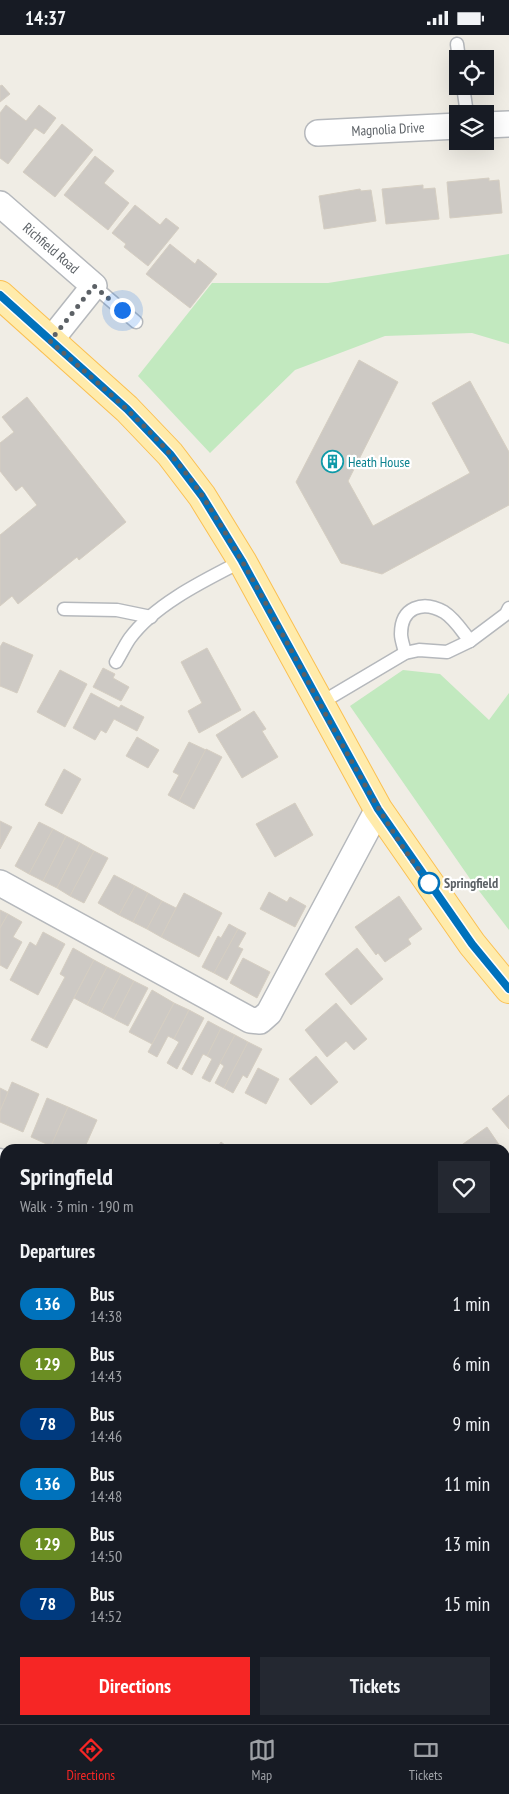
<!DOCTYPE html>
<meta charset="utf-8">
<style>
body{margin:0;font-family:"PT Sans Narrow",sans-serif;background:#242831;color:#f1f3f6;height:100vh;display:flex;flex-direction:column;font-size:19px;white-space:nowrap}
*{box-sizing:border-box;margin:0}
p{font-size:16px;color:#9ea1a6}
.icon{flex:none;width:28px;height:28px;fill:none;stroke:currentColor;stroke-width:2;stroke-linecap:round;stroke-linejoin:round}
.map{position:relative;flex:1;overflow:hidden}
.side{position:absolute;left:0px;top:1109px;width:510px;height:581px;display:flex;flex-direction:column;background:#171b24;border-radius:15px 15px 0 0;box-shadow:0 5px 20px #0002}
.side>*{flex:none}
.badge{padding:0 10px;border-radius:16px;font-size:18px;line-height:32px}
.fabs{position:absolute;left:449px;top:15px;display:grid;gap:10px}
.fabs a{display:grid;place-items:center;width:45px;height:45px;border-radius:0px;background:#171b24;box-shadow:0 5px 20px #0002;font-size:25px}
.you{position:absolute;width:25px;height:25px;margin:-12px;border:4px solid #fff;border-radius:50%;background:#1a73e8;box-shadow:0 0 0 8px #1a73e833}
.map>.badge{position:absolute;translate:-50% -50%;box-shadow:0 0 0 2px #fff}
h2{padding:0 20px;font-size:19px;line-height:45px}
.round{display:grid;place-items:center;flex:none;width:52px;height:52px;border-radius:0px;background:#242831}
.headline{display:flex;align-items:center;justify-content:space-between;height:85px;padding:0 20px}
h1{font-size:24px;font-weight:700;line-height:38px}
.primary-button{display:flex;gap:10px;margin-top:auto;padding:10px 20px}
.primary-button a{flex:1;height:58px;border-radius:0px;background:#f62625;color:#fff;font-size:20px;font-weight:700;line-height:58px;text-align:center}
.primary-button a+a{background:#242831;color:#f1f3f6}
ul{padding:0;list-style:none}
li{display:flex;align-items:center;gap:15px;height:60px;padding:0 20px}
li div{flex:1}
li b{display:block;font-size:19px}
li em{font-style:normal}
li .badge{min-width:55px;font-weight:700;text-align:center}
.status{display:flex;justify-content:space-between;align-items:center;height:35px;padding:0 25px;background:#171b24;direction:ltr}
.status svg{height:14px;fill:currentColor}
.menu{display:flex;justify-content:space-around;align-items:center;height:70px;border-top:1px solid #363941;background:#171b24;font-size:14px;color:#9ea1a6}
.menu a{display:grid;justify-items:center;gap:2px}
.menu .on{color:#f62625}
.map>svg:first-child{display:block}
.education{fill:#e2ded5}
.green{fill:#c2e9bf}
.building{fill:#cdc9c4;stroke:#d5cec2}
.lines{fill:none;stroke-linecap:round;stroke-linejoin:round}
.lane-casing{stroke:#b5b8bc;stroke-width:15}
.street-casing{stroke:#b5b8bc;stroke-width:28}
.secondary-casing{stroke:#b6bac0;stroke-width:30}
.primary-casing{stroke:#fbc052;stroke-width:30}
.lane{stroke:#fff;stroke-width:12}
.street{stroke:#fff;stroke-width:25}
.secondary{stroke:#fff;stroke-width:28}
.primary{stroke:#ffebab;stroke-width:28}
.line-casing{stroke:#fff;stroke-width:11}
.line{stroke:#0072bc;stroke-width:8}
.walk{stroke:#5c6166;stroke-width:5;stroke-dasharray:0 9}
.stop-dot{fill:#fff;stroke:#0072bc;stroke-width:2.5}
.labels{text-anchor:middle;stroke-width:4.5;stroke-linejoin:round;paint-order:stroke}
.street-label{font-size:14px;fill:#5c6166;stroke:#fff}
.culture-label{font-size:14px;fill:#0d838f;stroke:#fff;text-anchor:start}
.stop-label{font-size:14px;font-weight:bold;fill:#5c6166;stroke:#fff;text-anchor:start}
</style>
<div class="status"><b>14:37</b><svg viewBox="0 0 49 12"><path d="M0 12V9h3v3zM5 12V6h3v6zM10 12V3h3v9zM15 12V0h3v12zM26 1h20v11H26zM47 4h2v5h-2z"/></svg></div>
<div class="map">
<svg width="509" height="1689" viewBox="0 0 509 1689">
<rect width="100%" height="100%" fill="#f0ede5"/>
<!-- education -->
<polygon class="education" points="505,1470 509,1473 509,1689 112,1689 108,1685 505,1685"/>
<!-- green -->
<g class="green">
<polygon points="509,219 509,309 472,298 385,301 295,335 210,418 138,341 212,248 328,248"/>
<polygon points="403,635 440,639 489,685 509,658 509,895 473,848 350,671"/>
</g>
<!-- building -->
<g class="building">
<polygon points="2,50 10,59 0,67 0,51"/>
<polygon points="6,70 26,86 39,70 56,83 44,99 35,93 8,129 0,123 0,78"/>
<polygon points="62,89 93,115 55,162 23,137"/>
<polygon points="95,121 114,136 104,148 129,168 108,195 64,160"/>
<polygon points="489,143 489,146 499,145 502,178 450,183 447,147"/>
<polygon points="423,150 423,154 435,153 439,184 386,189 382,154"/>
<polygon points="360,154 361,156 371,155 376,186 324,194 319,161"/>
<polygon points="135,170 160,190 166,183 179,193 148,231 124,212 126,209 112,198"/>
<polygon points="170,209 195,229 198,224 217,239 190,273 146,239"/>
<polygon points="359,325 398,347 348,446 373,491 470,438 432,368 470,346 509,417 509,470 382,539 341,528 296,447"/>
<polygon points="27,362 126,487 79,525 77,522 18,569 12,561 0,571 0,500 37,470 22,451 16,456 0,436 0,408 14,397 2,382"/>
<polygon points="3,607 33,620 17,658 0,651 0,612"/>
<polygon points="207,613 241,675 199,698 188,676 202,668 181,627"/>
<polygon points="103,633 115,639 113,643 129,652 121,666 93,652"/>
<polygon points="60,635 87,649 65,692 37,677"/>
<polygon points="91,658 119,673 121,670 144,682 137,696 114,684 106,698 101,695 95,705 73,693"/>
<polygon points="254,676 266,694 262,696 278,722 242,743 216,700"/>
<polygon points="137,702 159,715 148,733 126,721"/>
<polygon points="189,707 206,715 179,766 168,760 179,740 173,737"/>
<polygon points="206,714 222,722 194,774 179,766"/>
<polygon points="64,734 81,744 62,779 45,770"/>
<polygon points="295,768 313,800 275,822 256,789"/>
<polygon points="0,786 12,792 0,814"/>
<polygon points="39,787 53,794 29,839 15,831"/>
<polygon points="53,794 66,801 43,846 29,839"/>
<polygon points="66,801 80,808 57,853 43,846"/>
<polygon points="80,808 94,816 70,861 57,853"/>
<polygon points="94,816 108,823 84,868 70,861"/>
<polygon points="114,840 135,851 119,880 98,868"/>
<polygon points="135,851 148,858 133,887 119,880"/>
<polygon points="269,857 287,867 290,862 306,871 295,892 260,874"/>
<polygon points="148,858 162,866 147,894 133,887"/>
<polygon points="184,858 222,878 199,922 161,902"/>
<polygon points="399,861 422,894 408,904 411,909 385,927 378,918 376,920 355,892"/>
<polygon points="162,866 176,873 161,902 147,894"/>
<polygon points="0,875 8,879 0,893"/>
<polygon points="8,879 22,887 13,902 22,907 7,934 0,930 0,893"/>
<polygon points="229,889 238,894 214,938 202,932 218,901 221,903"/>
<polygon points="238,894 246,898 238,912 243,914 227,945 214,938"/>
<polygon points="43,897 65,909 38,960 10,945 30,907 36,911"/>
<polygon points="73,913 94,925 47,1013 31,1005 65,942 60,939"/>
<polygon points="357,913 383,944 351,970 325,939"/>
<polygon points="243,923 270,937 257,963 230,948"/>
<polygon points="94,925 107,932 87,970 74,963"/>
<polygon points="107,932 121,939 101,977 87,970"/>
<polygon points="121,939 134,946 114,984 101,977"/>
<polygon points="134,946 148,953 128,991 114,984"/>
<polygon points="152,955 174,968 152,1009 129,997"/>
<polygon points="174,968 189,975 174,1004 168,1001 157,1022 148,1017"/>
<polygon points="336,968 367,1004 354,1015 346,1006 327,1022 305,995"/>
<polygon points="189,975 204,983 177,1034 167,1028 179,1007 174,1004"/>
<polygon points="208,986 221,993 207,1021 203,1019 192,1040 182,1034"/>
<polygon points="221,993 235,1000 210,1047 202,1043 212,1024 207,1021"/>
<polygon points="235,1000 248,1007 224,1053 215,1048 224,1031 220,1028"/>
<polygon points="248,1007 262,1014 247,1043 243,1040 233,1058 224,1053"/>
<polygon points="316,1021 338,1047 311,1070 289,1044"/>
<polygon points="258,1033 279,1044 266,1069 245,1058"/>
<polygon points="12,1047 39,1059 23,1097 0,1087 0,1076"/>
<polygon points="0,1053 8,1057 0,1076"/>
<polygon points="509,1060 509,1094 492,1074"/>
<polygon points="47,1063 68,1072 51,1111 31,1102"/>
<polygon points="68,1072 97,1085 84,1114 58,1114 51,1111"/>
<polygon points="487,1092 502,1114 455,1114 456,1114"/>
<polygon points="221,1107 230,1114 216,1114"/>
<polygon points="0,1155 5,1161 5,1182 0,1185"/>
<polygon points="5,1182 5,1210 0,1213 0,1185"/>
<polygon points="0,1486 5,1488 5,1520 0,1518"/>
<polygon points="5,1683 5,1685 25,1685 28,1689 0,1689"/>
<polygon points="33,1685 86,1685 80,1689 36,1689"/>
</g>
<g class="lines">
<defs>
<g id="lane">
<polyline points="457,9 459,24"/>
<polyline points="463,51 467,79"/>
<polyline points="94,251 136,287"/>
<polyline points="64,574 117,575 151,582"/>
<path d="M405,618C404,612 401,605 401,599C401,572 423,565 444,577C455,584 462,596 470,606"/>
<path d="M116,627C121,619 125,610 130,603C155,569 205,545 242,526"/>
<polyline points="319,669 405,618 419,615 447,617 470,606 506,579 509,573"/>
<polyline points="0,1120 5,1123"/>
</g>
<g id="street">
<polyline points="485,90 509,89"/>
<polyline points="318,98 458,91"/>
<polyline points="0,169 94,251 50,306"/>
<polyline points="0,848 250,985 260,986 269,978 378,774"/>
<polyline points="505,1275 509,1279"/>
</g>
<g id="secondary">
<polyline points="505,1209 509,1206"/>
<polyline points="0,1602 5,1598"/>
</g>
<polyline id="primary" points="0,260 127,374 170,419 202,461 242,526 378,774 472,909 509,954"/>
</defs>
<!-- lane casing -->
<use href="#lane" class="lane-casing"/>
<!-- street casing -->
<use href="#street" class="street-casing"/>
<!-- secondary casing -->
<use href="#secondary" class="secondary-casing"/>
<!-- primary casing -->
<use href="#primary" class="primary-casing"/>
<!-- lane -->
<use href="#lane" class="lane"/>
<!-- street -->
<use href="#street" class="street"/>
<!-- secondary -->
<use href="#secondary" class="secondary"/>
<!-- primary -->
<use href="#primary" class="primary"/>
</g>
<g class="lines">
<defs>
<polyline id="line" points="0,260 127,374 170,419 202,461 242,526 378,774 472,909 509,954"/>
</defs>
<!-- line casing -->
<use href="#line" class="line-casing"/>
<!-- line -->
<use href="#line" class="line"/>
<!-- walk -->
<path class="walk" d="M122,275L94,251L50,306C104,354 163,401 203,462C258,547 302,639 352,727C375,768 399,810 429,848"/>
</g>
<!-- icons -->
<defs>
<symbol id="building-ring" viewBox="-11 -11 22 22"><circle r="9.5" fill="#fff" stroke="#0f9aa8" stroke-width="1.5"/><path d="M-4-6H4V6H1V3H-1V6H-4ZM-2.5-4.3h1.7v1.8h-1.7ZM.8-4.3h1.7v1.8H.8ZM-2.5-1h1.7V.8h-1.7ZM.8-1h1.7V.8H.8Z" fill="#0f9aa8"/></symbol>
</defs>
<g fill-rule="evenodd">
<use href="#building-ring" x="320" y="414" width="25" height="25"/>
</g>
<!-- markers -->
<circle class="stop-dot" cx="429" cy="848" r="10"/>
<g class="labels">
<!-- street labels -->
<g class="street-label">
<text transform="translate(388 94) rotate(-3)" y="5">Magnolia Drive</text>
<text transform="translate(51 213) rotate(41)" y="5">Richfield Road</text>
</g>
<!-- culture labels -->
<g class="culture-label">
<text x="348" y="432">Heath House</text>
</g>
<!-- stop labels -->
<g class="stop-label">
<text x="444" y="853">Springfield</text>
</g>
</g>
</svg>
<div class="fabs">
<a><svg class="icon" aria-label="locate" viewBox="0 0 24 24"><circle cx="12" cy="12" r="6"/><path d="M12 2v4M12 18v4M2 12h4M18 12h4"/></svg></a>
<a><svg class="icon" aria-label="layers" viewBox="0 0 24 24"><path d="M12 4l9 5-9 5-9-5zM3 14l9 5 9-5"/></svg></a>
</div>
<div class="you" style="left:122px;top:275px"></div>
<section class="side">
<div class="headline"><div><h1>Springfield</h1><p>Walk · 3 min · 190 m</p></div><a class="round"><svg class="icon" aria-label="heart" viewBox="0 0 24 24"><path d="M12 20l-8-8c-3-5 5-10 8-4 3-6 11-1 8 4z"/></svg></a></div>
<h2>Departures</h2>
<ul>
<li><span class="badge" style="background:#0072bc;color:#fff">136</span><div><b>Bus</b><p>14:38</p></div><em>1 min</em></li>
<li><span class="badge" style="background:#6b8e23;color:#fff">129</span><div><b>Bus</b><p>14:43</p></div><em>6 min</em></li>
<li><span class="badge" style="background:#003b80;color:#fff">78</span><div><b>Bus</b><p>14:46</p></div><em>9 min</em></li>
<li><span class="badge" style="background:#0072bc;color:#fff">136</span><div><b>Bus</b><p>14:48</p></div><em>11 min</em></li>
<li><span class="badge" style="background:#6b8e23;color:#fff">129</span><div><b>Bus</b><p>14:50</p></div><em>13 min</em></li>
<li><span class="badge" style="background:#003b80;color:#fff">78</span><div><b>Bus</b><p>14:52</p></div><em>15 min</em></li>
</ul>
<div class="primary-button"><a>Directions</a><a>Tickets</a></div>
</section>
</div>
<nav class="menu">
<a class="on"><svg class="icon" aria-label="directions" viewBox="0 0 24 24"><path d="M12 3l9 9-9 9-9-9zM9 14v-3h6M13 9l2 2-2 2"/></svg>Directions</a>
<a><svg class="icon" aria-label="map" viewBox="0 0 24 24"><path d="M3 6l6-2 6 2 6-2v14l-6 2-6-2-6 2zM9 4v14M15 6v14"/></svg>Map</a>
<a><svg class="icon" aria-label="tickets" viewBox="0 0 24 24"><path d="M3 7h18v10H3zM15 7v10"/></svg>Tickets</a>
</nav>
